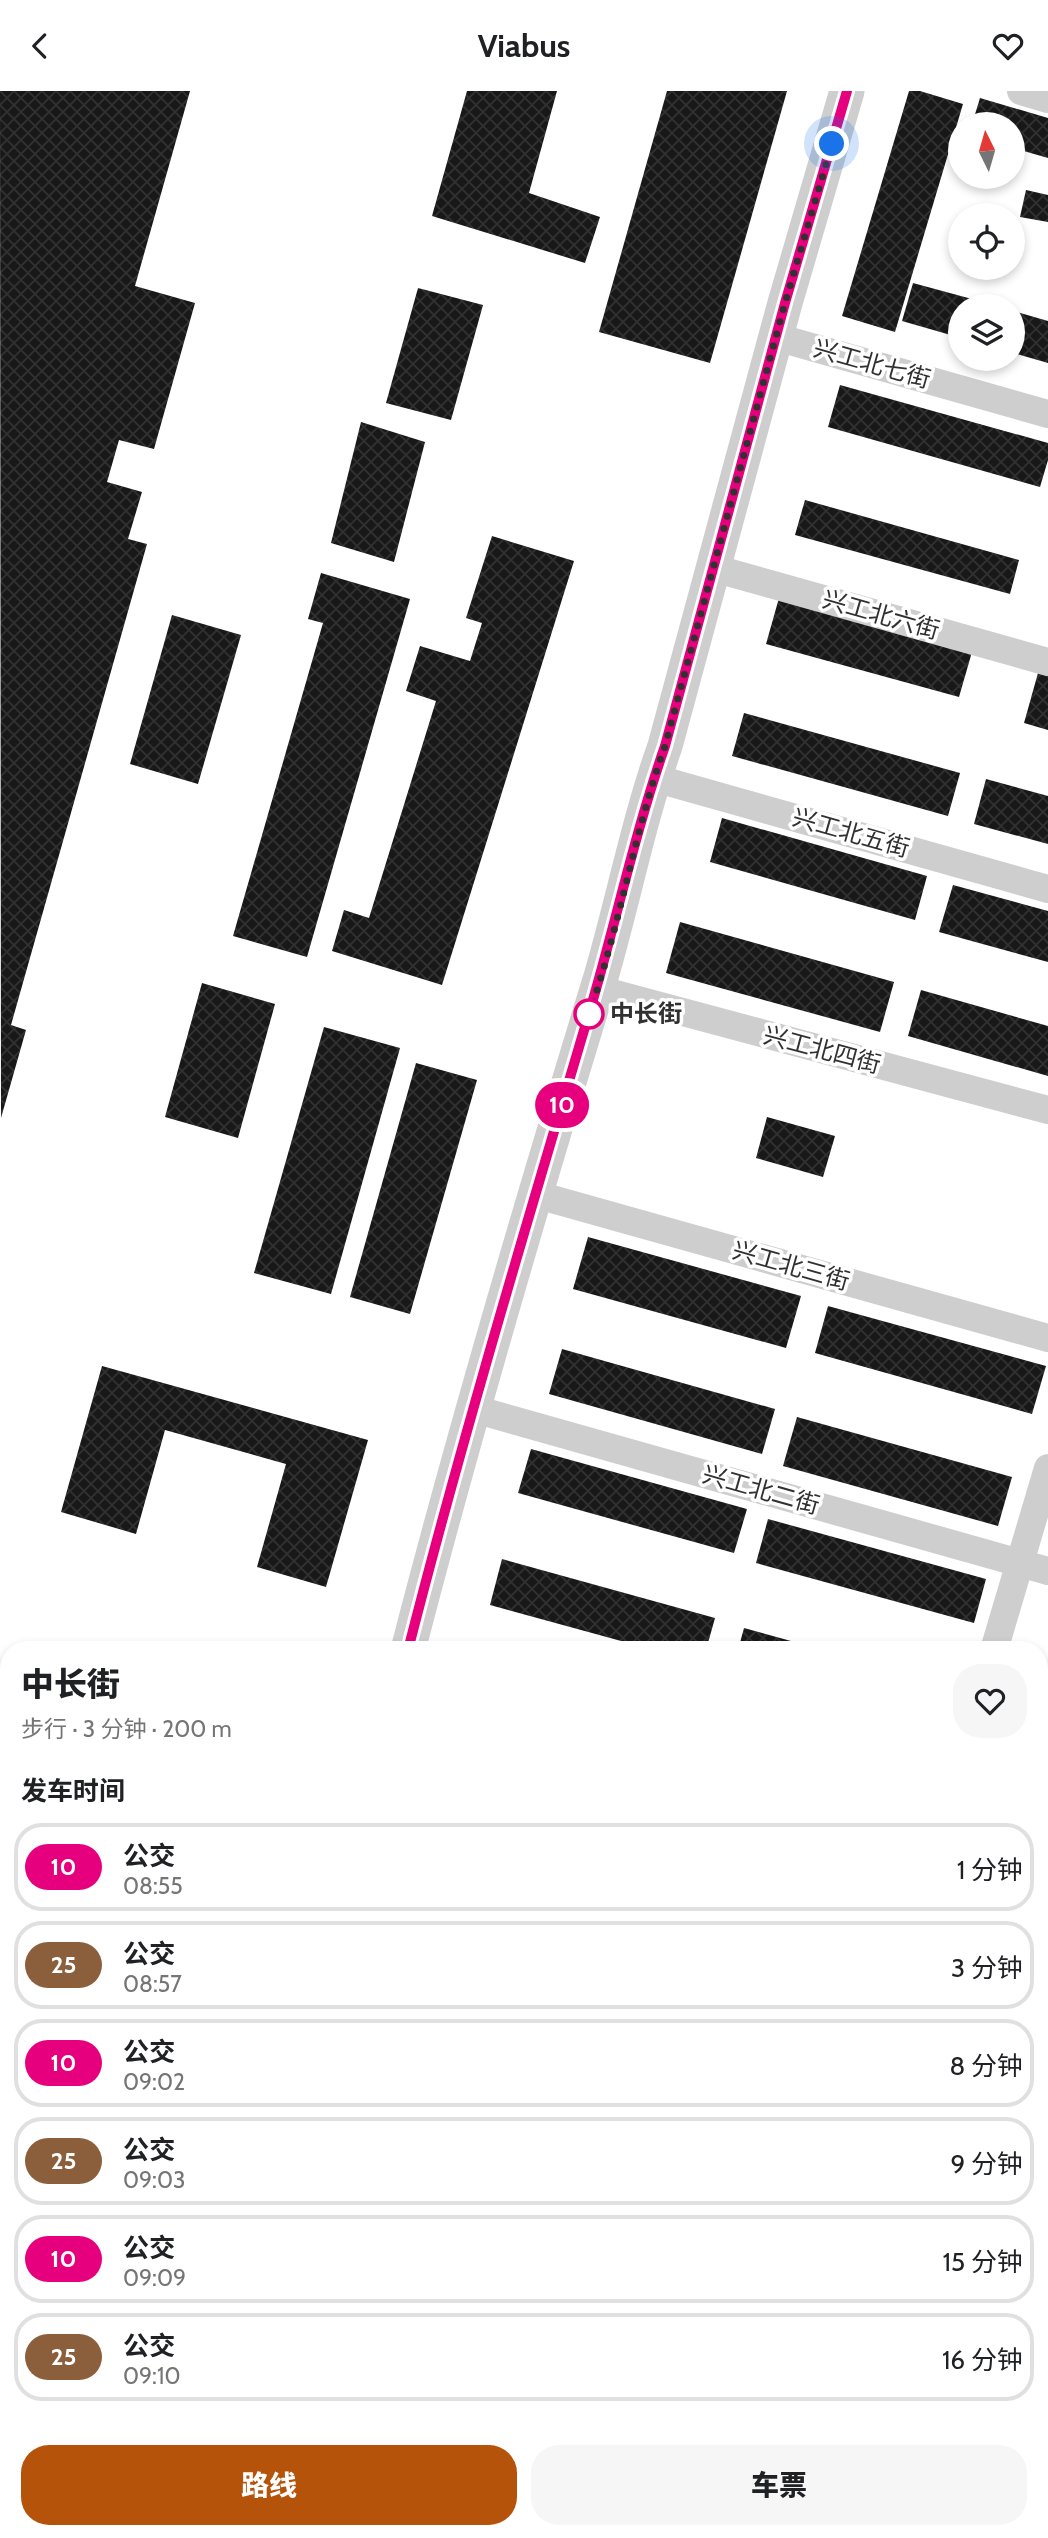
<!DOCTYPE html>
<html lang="zh">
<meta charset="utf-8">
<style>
body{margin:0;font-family:Cabin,"Noto Sans SC",sans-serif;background:#f6f6f6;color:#202124;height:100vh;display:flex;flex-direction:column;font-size:26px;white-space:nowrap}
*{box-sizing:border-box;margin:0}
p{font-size:23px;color:#757577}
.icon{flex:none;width:38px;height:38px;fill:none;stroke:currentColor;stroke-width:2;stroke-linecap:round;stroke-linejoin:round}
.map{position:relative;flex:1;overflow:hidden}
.side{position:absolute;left:0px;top:1550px;width:1048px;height:898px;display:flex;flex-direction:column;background:#fff;border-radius:28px 28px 0 0;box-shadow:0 4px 10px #0003}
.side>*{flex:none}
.badge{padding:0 14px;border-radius:23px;font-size:24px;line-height:46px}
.needle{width:46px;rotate:355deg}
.controls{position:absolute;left:948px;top:21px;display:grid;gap:14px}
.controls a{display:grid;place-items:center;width:77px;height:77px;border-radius:50%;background:#fff;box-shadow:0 4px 10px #0003;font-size:35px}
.you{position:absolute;width:35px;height:35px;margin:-18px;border:5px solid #fff;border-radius:50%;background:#1a73e8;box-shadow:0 0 0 10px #1a73e833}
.map>.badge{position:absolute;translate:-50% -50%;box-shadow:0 0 0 4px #fff}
h2{padding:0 21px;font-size:26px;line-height:63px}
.round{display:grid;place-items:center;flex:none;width:74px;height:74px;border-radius:28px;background:#f6f6f6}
.summary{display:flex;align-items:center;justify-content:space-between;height:119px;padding:0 21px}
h1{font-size:33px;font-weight:800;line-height:52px}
.primary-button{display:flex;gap:14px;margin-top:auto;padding:14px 21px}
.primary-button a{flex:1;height:80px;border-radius:28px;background:#b45309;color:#fff;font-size:28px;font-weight:800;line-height:80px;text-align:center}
.primary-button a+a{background:#f6f6f6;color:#202124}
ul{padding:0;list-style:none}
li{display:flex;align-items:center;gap:21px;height:88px;margin:0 14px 10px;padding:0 7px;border:4px solid #e0e0e0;border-radius:28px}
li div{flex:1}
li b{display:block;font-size:26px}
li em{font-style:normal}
li .badge{min-width:77px;font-weight:700;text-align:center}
header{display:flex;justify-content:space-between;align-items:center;height:91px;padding:0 21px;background:#fff;font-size:32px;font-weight:800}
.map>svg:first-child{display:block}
.grass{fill:url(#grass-tufts)}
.building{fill:url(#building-cross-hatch)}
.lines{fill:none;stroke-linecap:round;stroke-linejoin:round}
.service{stroke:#cecece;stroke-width:14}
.minor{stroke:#cecece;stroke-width:28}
.tertiary{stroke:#cecece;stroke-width:35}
.secondary{stroke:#bbb;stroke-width:38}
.line-casing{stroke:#fff;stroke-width:16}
.line{stroke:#e6007e;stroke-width:10}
.walk{stroke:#313131;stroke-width:7;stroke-dasharray:0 12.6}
.stop-dot{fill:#fff;stroke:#e6007e;stroke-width:3.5}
.labels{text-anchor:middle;stroke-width:7;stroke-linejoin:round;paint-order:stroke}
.street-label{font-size:24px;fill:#313131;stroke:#fff}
.stop-label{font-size:24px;font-weight:bold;fill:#313131;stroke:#fff;text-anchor:start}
</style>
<header><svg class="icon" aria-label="back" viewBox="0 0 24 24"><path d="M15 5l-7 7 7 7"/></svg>Viabus<svg class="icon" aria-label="heart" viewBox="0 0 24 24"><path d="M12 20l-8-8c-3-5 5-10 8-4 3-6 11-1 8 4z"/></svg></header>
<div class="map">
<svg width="1048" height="2447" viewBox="0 0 1048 2447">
<defs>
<pattern id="grass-tufts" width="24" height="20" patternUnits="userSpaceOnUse" patternTransform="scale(1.75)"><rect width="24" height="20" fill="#e4efdf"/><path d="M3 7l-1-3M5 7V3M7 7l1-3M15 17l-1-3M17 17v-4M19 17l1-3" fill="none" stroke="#c4cdc0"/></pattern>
<pattern id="building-cross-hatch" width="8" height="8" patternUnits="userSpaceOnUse" patternTransform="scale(1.75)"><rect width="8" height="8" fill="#181818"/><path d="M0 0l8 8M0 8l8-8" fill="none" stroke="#313131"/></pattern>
</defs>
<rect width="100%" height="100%" fill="#fff"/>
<!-- grass -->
<polygon class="grass" points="1040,2245 1048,2248 1048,2447 535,2447 542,2440 1040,2440"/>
<!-- building -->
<g class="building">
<polygon points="0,0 190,0 135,195 195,212 154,358 119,349 107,391 142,401 128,448 147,453 11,934 26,939 1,1027"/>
<polygon points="467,0 557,0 529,102 600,126 585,172 432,125"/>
<polygon points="667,0 787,0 710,272 599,241"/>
<polygon points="909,0 920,0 963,13 895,241 842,225"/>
<polygon points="980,7 1048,27 1048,67 1013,57 1013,33 972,33"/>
<polygon points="1026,99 1048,104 1048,131 1020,126"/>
<polygon points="913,192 994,214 994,215 961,215 961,247 902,230"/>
<polygon points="418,197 483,214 451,329 386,312"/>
<polygon points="1013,220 1048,230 1048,272 1013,262"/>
<polygon points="840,294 1048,352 1048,369 1040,396 828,336"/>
<polygon points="361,331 425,351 394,471 331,452"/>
<polygon points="805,409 1019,469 1010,503 795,444"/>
<polygon points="492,445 574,470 442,894 332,860 344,819 369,827 436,610 406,600 420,555 470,570 482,532 466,527"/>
<polygon points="321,482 410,508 307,866 233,845 323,532 308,528"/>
<polygon points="779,507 972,561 959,606 766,553"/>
<polygon points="172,524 241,544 198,693 130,673"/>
<polygon points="1038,582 1048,585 1048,639 1024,632"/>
<polygon points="744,622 960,682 948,725 732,665"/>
<polygon points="986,688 1048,705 1048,753 974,733"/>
<polygon points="722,727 927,785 915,829 710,771"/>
<polygon points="953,794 1048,820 1048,871 939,841"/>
<polygon points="680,831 894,891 880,941 666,882"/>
<polygon points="202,892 275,913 238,1047 165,1026"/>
<polygon points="921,899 1048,935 1048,985 908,945"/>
<polygon points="324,936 400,957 331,1203 254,1182"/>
<polygon points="416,972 477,989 410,1223 350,1206"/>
<polygon points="767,1026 835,1045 823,1086 756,1067"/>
<polygon points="588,1146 801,1205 786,1257 573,1198"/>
<polygon points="828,1215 1046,1275 1032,1323 815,1262"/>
<polygon points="562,1258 775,1318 762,1363 549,1303"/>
<polygon points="102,1275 368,1349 326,1496 257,1476 286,1373 165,1339 136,1443 61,1421"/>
<polygon points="797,1326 1012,1386 998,1435 783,1375"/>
<polygon points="531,1358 747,1418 734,1462 518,1402"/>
<polygon points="768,1428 986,1488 974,1532 756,1472"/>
<polygon points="502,1468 715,1527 706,1559 654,1559 490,1514"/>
<polygon points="744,1537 820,1558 820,1559 738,1559"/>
<polygon points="8,1603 9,1603 9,1787 0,1784 0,1631"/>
<polygon points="1040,1623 1048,1625 1048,1675 1040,1673"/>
<polygon points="1040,1821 1048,1824 1048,1867 1040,1864"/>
<polygon points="0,1900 9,1902 9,1994 1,2022"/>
<polygon points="1048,2090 1048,2196 1040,2194 1040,2100 1044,2101"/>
<polygon points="0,2155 9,2157 9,2230 0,2228"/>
<polygon points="315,2440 361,2440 351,2447 320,2447"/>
<polygon points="364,2440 390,2440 380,2447 370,2447"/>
<polygon points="939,2440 959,2440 949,2447"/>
</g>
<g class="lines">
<!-- service -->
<polyline class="service" points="0,2312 9,2314"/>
<!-- minor -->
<g class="minor">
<polyline points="1021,0 1048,8"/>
<polyline points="776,246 1048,323"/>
<polyline points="713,477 1048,571"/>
<polyline points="654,687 1048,798"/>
<polyline points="597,898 1048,1019"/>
<polyline points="534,1103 1048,1247"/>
<polyline points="474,1318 1048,1480"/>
<polyline points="994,1559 1048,1377"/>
<polyline points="1040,1721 1048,1724"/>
</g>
<!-- tertiary -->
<g class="tertiary">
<path d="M408,1559C466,1334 532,1111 600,889C623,811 638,731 665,655L785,212L847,0"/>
<polyline points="168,2447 170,2440"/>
</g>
<!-- secondary -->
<polyline class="secondary" points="1040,1963 1048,1965"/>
</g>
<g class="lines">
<defs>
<path id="line" d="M408,1559C463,1344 527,1132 590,919C616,831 635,741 665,655L785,212L847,0"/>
</defs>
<!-- line casing -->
<use href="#line" class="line-casing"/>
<!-- line -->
<use href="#line" class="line"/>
<!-- walk -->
<path class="walk" d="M589,923C620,835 634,742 665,655L785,212L832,53"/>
</g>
<!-- markers -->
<circle class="stop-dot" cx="589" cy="923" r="14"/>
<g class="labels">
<!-- street labels -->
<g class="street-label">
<text transform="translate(872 273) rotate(16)" y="8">兴工北七街</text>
<text transform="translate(881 524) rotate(16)" y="8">兴工北六街</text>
<text transform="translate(851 742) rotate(16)" y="8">兴工北五街</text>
<text transform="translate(822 959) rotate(15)" y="8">兴工北四街</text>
<text transform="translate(791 1175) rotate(16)" y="8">兴工北三街</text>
<text transform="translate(761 1399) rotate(16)" y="8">兴工北二街</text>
</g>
<!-- stop labels -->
<g class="stop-label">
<text x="610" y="931">中长街</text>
</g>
</g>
</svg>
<div class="controls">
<a><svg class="needle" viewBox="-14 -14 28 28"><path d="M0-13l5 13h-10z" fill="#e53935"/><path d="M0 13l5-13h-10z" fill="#757577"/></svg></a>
<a><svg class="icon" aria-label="locate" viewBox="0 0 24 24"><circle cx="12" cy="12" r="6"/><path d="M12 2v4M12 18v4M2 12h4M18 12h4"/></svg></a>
<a><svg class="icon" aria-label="layers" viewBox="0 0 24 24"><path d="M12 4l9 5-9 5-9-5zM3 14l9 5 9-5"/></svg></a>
</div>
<div class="you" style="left:832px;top:53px"></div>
<b class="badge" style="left:562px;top:1014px;background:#e6007e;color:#fff">10</b>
<section class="side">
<div class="summary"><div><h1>中长街</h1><p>步行 · 3 分钟 · 200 m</p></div><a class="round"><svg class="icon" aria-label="heart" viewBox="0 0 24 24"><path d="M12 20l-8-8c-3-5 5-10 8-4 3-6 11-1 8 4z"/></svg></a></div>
<h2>发车时间</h2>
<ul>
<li><span class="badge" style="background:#e6007e;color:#fff">10</span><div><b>公交</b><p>08:55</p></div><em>1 分钟</em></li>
<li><span class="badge" style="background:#8b5e3c;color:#fff">25</span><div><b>公交</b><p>08:57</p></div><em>3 分钟</em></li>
<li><span class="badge" style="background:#e6007e;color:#fff">10</span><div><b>公交</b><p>09:02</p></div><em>8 分钟</em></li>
<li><span class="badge" style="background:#8b5e3c;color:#fff">25</span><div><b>公交</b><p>09:03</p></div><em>9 分钟</em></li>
<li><span class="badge" style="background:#e6007e;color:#fff">10</span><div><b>公交</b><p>09:09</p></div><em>15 分钟</em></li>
<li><span class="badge" style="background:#8b5e3c;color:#fff">25</span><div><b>公交</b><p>09:10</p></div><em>16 分钟</em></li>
</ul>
<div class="primary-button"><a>路线</a><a>车票</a></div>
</section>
</div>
